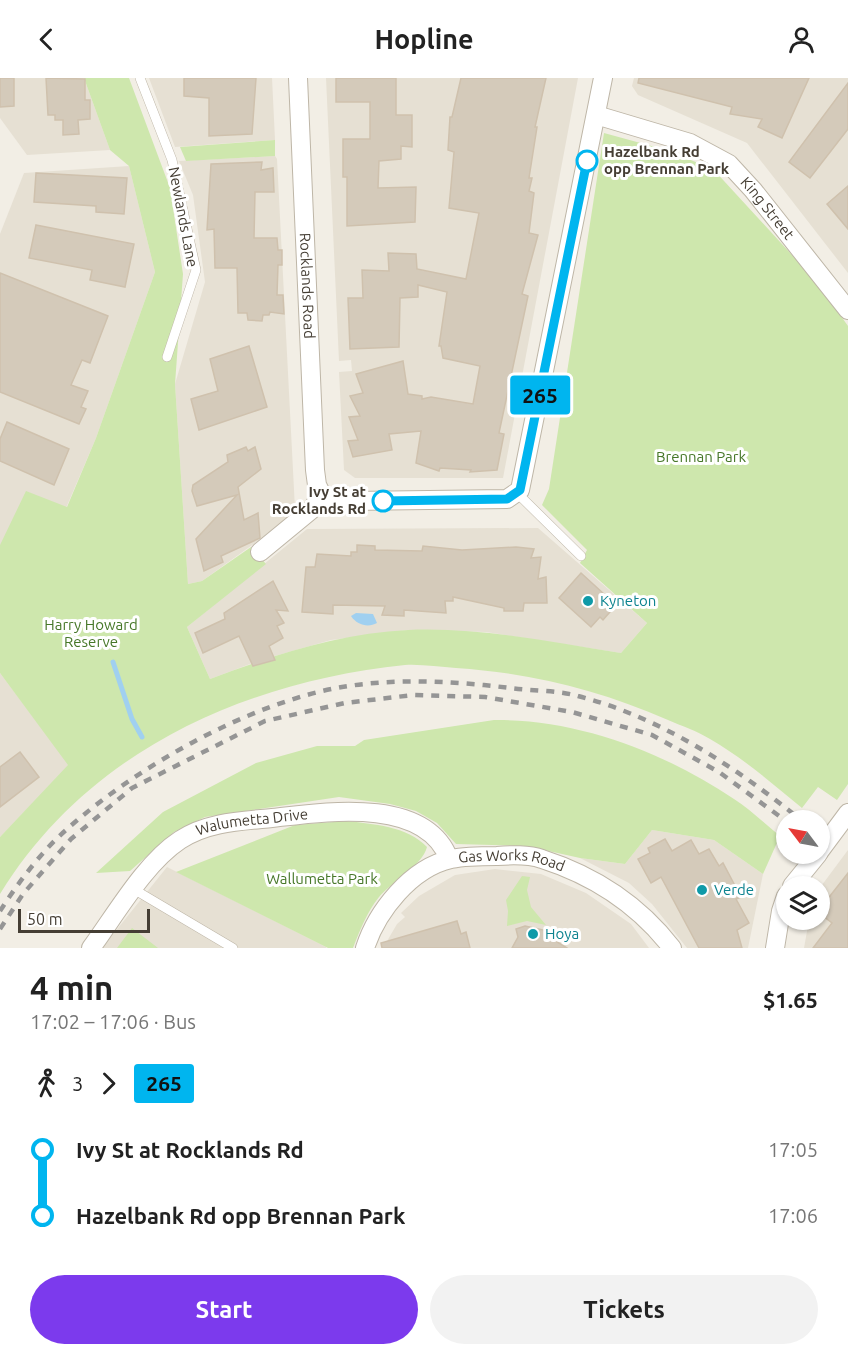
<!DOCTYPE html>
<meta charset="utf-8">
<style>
body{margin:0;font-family:Ubuntu,sans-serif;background:#f2f2f2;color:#222;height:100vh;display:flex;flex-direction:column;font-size:22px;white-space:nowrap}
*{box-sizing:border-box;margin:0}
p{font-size:20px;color:#767676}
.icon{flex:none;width:33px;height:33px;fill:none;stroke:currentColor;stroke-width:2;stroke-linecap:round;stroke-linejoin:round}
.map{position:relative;height:870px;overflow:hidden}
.drawer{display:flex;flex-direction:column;background:#fff;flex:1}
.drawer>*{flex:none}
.badge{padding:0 12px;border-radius:4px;font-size:21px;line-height:39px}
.needle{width:39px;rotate:302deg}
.buttons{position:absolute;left:776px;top:732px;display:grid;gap:12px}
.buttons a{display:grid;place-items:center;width:54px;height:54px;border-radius:50%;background:#fff;box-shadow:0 2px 4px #0004;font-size:30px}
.scale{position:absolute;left:18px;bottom:15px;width:132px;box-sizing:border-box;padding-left:6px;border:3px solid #453e34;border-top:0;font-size:16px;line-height:21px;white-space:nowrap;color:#453e34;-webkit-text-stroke:4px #fff;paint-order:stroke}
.map>.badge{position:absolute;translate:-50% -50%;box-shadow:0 0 0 3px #fff}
.legs{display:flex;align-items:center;gap:9px;height:66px;padding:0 30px;font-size:20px}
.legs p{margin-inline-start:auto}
.overview{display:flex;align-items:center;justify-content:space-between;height:102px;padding:0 30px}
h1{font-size:33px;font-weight:600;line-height:45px}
.cta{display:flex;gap:12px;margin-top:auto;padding:12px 30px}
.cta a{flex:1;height:69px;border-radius:36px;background:#7c3aed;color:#fff;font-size:24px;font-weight:600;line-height:69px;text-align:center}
.cta a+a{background:#f2f2f2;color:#222}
ul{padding:0 30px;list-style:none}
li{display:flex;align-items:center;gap:21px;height:66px;font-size:22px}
li i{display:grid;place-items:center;width:9px;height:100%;margin:0 8px;background:currentColor}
li i::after{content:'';width:15px;height:15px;margin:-8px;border:4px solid;border-radius:50%;background:#fff}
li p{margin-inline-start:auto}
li:first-child i{background:linear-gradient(#0000 50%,currentColor 0)}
li:last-child i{background:linear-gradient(currentColor 50%,#0000 0)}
header{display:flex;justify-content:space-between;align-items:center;height:78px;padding:0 30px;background:#fff;font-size:27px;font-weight:600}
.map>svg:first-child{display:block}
.residential{fill:#e6e0d3}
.green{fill:#cee7ad}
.water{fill:#a0d0f0}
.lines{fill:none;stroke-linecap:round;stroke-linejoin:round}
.stream{stroke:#a0d0f0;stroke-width:5}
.building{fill:#d4caba;stroke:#cfc1ad;stroke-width:1.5}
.lane-casing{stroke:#beb6a7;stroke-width:10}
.street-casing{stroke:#beb6a7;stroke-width:20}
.lane{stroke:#fff;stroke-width:9}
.street{stroke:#fff;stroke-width:18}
.rail{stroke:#959595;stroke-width:4.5;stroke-dasharray:8 8;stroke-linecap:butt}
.line-1-casing{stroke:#fff;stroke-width:14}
.line-1{stroke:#00b5ef;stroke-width:9}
.stop-1-dot{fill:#fff;stroke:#00b5ef;stroke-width:3}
.culture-dot{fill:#0f9aa8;stroke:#fff;stroke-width:2}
.labels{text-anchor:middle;stroke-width:6;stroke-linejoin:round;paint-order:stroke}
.stop-label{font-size:15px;font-weight:bold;fill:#453e34;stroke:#fff;text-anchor:start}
.street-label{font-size:15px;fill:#453e34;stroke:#fff}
.park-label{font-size:15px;fill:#467728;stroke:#fff}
.culture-label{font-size:15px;fill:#0d838f;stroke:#fff;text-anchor:start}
</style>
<header><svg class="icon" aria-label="back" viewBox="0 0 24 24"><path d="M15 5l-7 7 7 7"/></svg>Hopline<svg class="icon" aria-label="person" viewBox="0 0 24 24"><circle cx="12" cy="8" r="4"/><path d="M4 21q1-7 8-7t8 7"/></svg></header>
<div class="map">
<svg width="848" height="870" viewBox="0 0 848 870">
<rect width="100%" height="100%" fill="#f2eee5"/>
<!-- residential -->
<g class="residential">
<polygon points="0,0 84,0 110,72 27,77 0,40"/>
<polygon points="149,0 272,0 275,62 175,69"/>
<polygon points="326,0 578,0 503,400 355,400 344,392 339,294 352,293 351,282 339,283"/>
<polygon points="634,0 848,0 848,195 747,65 638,17 632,8"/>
<polygon points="275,78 277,81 295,431 291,439 202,503 188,506 175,306 205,204 193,117 179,83"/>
<polygon points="129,88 155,194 96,360 66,430 0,467 0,156 24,95"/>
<polygon points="538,450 647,545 621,575 486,554 408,552 331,562 261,582 210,601 187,549 307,451"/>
<polygon points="0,595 69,687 0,759"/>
<polygon points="652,752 714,762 763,796 748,870 687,870 652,826 629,805 580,780 625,786"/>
<polygon points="848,772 848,870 804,870 809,842 819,842 819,811"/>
<polygon points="167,789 326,869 326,870 102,870"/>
<polygon points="495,791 541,796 586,815 631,846 649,870 383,870 397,846 405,839 401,835 419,818 455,797"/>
</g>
<!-- green -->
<g class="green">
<path d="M84,0H129L170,110L183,196L175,306L188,506L202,503L251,469L266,486L187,549L210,601C274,577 340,555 408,552C480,549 551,564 621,575L647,545L580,485L587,472L542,427L549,411L604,55L666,72L713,91L815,202L848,248V706L837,722L818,709L802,730C773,706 743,680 710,661C697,653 682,648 668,642C599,612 531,595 456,590C439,589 421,586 405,587C243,604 88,673 0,816V759L68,687L0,595V467L26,413L67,429L96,360L155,194L129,88L110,72Z"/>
<polygon points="275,62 275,78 186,83 180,69"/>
<path d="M494,642C578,641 664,674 734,721C750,731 765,746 780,758L763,796L714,762L652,752L625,786L580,780L526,768L456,766L437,745L416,733L390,726L339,719L205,739L174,754L130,793L96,795L163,734L256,685L317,668H355L364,662Z"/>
<path d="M346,743C373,746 407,748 427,769C422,788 393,803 379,819C367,834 360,852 353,870H328L176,794L295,747Z"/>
<polygon points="522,798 530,799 527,812 531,829 546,847 527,843 507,848 508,833 506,822"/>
<polygon points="132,850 158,870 117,870"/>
</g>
<!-- water -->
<path class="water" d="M356,535L373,536L377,545C368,550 357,547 351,538Z"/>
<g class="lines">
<!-- stream -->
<polyline class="stream" points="113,584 132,641 142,659"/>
</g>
<!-- building -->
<g class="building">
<polygon points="0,0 14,0 14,28 0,29"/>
<polygon points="46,0 85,1 85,22 90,22 90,41 78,42 79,56 63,57 63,42 55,42 55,37 48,37"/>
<polygon points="184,0 256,0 252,56 209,58 209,20 184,18"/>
<polygon points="336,0 396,0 396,37 412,37 412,69 401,68 401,81 379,83 378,110 416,109 415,144 347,148 347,99 343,99 343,61 370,61 370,24 336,24"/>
<polygon points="461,0 546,0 535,49 537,49 529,100 532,100 529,113 534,115 529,155 538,157 522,216 528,218 499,355 504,356 497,392 470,394 471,392 440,390 439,393 416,385 421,353 389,356 392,372 353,379 348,363 358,362 349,339 360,338 350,318 363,315 356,296 403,283 408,316 422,318 422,321 431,319 473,326 480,288 443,280 441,268 439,268 447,214 418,207 418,219 400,220 399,269 350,271 348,220 363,220 362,192 389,193 388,175 416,176 417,191 466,201 479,135 449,130 454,74 448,72 450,39 452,39"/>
<polygon points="639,0 809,0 782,60 758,49 762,41 730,36 732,29 638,5"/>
<polygon points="848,5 848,51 810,100 789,84"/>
<polygon points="262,84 261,92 273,90 274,114 255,114 254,160 277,160 278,172 282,172 282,187 278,187 277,217 283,217 284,236 270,234 269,237 263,237 262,243 248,242 247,235 238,235 237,190 215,190 214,151 207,152 211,86"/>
<polygon points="36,95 127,100 124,136 96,134 96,128 34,124"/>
<polygon points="848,108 848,151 827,126"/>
<polygon points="36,147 134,166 125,209 90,202 92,192 29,180"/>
<polygon points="0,195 108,238 90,285 82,282 71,307 88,313 81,329 86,331 79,346 0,314"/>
<polygon points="249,268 267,329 199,352 191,321 218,313 210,281"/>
<polygon points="7,344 69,371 54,407 0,383 0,361"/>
<polygon points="246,369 248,373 255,369 261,391 238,409 244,442 258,435 260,460 221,478 223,484 204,493 196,461 237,417 197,428 192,413 193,407 228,384 227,377"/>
<polygon points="357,467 375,468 375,472 422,473 423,468 462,472 516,469 534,471 531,480 541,479 538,501 546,499 547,525 524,525 523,533 504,533 504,530 453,519 453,523 445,523 446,535 404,532 404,538 382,537 385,528 333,527 333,536 302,534 306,489 315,489 317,476 351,478 351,474 357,474"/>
<polygon points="581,495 616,527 603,542 600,539 591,549 559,520"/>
<polygon points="273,503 288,533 276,532 284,545 277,548 283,560 269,568 275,582 253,588 239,558 203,575 195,555 225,541 224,535"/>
<polygon points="20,674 39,699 0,729 0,689"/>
<polygon points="665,761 672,773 691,762 699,776 709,771 719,788 723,785 741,819 736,821 749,845 737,852 742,870 699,870 661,799 651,805 638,781 650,775 648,770"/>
<polygon points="848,795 848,870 813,870 832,845 819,835 819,832"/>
<polygon points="457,843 461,856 466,854 470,870 382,870 381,865"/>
<polygon points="525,848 548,853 549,859 567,870 512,870 518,859 516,851"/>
</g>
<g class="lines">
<defs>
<g id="lane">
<polyline points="140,0 172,82 196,192 167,279"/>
<polyline points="517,415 581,478"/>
<polyline points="135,812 233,870"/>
</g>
<g id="street">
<path id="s1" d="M298,0L315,392L317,407L322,417"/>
<path id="s2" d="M596,37L690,65L729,86L753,112L848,232"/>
<polyline points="322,417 332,422 351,423 507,421 520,412 603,0"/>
<polyline points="260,474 311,432 322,417"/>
<polyline points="819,774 848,735"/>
<polyline points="792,808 818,776"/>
<path id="s3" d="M91,870C116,836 145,785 180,762C207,744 241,743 272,740C324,734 425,718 449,781"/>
<path id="s4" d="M365,870C377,833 411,790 451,781C466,778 481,778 497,778C511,777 528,776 542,781C595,798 638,826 672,870"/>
<polyline points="775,870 781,833 786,818"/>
</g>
</defs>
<!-- lane casing -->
<use href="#lane" class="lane-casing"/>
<!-- street casing -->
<use href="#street" class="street-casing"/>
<!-- lane -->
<use href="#lane" class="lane"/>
<!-- street -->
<use href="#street" class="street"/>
<!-- rail -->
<g class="rail">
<path d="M0,833C18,805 41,774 66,752C136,689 249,625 342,609C397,600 454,603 510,610C532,613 557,612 578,618C659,639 731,686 796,738"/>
<polyline points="0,851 23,816 71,761 132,710 265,643 345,625 413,617 485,619 572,634 652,657 719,694 786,743"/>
</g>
</g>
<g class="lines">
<defs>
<polyline id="line-1" points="383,423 507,421 520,412 587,83"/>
</defs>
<!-- line-1 casing -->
<use href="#line-1" class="line-1-casing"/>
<!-- line-1 -->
<use href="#line-1" class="line-1"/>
</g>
<!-- markers -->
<g class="stop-1-dot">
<circle cx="587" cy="83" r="10"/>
<circle cx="383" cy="423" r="10"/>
</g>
<g class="culture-dot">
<circle cx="588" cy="523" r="6"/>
<circle cx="702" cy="812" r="6"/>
<circle cx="533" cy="856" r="6"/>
</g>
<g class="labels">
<!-- stop labels -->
<g class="stop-label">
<text x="604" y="79">Hazelbank Rd<tspan x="604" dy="17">opp Brennan Park</tspan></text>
<text x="366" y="419" text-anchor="end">Ivy St at<tspan x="366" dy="17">Rocklands Rd</tspan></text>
</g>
<!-- street labels -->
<g class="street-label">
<text dy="5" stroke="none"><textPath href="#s2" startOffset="201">King Street</textPath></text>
<text transform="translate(183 139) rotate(79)" y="5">Newlands Lane</text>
<text dy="5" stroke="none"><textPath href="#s1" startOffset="208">Rocklands Road</textPath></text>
<text dy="5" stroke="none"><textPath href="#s3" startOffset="216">Walumetta Drive</textPath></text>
<text dy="5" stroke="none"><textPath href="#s4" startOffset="190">Gas Works Road</textPath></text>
</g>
<!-- park labels -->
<g class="park-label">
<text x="701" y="384">Brennan Park</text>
<text x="91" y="552">Harry Howard<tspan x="91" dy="17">Reserve</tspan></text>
<text x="322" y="806">Wallumetta Park</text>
</g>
<!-- culture labels -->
<g class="culture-label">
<text x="600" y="528">Kyneton</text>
<text x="714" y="817">Verde</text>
<text x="545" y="861">Hoya</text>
</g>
</g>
</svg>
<div class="buttons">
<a><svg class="needle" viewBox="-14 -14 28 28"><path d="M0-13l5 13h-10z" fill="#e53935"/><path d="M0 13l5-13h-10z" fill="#767676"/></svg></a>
<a><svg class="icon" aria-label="layers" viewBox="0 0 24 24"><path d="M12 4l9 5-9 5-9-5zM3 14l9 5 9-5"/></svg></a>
</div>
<div class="scale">50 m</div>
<b class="badge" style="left:540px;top:317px;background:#00b5ef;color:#111">265</b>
</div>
<section class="drawer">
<div class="overview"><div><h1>4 min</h1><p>17:02 – 17:06 · Bus</p></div><b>$1.65</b></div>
<div class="legs"><svg class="icon" aria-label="walk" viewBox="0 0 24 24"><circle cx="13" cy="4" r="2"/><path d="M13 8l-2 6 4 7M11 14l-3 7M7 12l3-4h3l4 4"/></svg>3<svg class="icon" aria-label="forward" viewBox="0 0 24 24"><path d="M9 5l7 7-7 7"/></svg><b class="badge" style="background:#00b5ef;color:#111">265</b></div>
<ul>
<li><i style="color:#00b5ef"></i><b>Ivy St at Rocklands Rd</b><p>17:05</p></li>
<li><i style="color:#00b5ef"></i><b>Hazelbank Rd opp Brennan Park</b><p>17:06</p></li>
</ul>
<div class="cta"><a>Start</a><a>Tickets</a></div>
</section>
